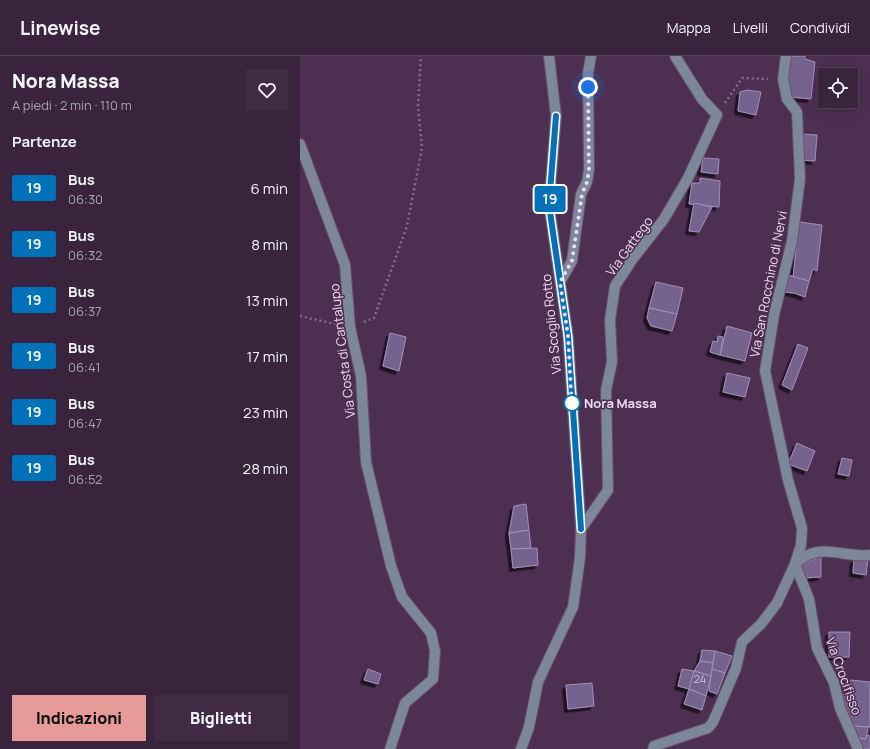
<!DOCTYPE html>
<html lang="it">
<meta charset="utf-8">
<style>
body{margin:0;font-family:Manrope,sans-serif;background:#412b44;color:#f1f3f6;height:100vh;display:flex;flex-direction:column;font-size:15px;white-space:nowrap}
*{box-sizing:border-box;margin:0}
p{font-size:13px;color:#aba4b0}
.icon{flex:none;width:22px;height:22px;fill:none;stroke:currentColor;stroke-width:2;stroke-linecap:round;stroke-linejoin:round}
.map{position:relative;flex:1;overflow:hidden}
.sheet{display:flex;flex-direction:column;background:#3a233d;width:300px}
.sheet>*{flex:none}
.badge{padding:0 8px;border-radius:3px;font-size:14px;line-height:26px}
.tools{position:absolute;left:518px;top:12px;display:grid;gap:8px}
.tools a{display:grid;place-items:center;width:40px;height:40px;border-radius:0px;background:#3a233d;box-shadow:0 4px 16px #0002,0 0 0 1px #544057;font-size:20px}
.you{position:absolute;width:20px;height:20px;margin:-10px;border:3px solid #fff;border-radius:50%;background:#1a73e8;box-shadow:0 0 0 6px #1a73e833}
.map>.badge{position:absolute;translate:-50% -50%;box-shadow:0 0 0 2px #fff}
h2{padding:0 12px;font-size:15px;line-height:36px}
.round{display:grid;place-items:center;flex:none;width:42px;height:42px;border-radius:0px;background:#412b44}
.summary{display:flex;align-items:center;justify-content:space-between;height:68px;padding:0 12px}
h1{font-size:19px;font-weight:800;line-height:30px}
.cta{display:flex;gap:8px;margin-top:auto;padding:8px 12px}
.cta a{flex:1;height:46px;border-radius:0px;background:#e69b98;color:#111;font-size:16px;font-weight:800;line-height:46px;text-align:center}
.cta a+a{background:#412b44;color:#f1f3f6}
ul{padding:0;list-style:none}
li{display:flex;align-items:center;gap:12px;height:56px;padding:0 12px}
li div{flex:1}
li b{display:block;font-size:15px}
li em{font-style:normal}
li .badge{min-width:44px;font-weight:700;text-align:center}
header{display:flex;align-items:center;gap:24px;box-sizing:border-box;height:56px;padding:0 20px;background:#3a233d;border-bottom:1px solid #544057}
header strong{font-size:19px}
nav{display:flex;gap:22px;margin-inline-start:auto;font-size:14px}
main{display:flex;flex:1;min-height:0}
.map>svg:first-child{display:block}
.building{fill:#75648e;stroke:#a18fbc;filter:url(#shadow)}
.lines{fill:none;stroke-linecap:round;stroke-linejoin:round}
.minor-casing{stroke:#6a4e6e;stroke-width:12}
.path{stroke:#876d8b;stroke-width:2.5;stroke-dasharray:2 3;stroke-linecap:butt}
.minor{stroke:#7c8799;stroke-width:10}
.line-casing{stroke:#fff;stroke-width:9}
.line{stroke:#0072bc;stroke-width:6}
.walk{stroke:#efddf2;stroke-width:4;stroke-dasharray:0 7.2}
.stop-dot{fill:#fff;stroke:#0072bc;stroke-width:2}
.labels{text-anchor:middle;stroke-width:3;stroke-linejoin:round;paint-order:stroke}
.number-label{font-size:11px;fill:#d0bfd9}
.street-label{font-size:13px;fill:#efddf2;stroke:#4d2f51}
.stop-label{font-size:13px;font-weight:bold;fill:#efddf2;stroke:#4d2f51;text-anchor:start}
</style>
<header>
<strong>Linewise</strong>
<nav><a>Mappa</a><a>Livelli</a><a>Condividi</a></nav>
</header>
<main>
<section class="sheet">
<div class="summary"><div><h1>Nora Massa</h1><p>A piedi · 2 min · 110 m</p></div><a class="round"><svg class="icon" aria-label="heart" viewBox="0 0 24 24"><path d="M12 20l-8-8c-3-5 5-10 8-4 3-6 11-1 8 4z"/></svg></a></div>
<h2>Partenze</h2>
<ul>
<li><span class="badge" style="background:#0072bc;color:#fff">19</span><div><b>Bus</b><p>06:30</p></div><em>6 min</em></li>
<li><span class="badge" style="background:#0072bc;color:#fff">19</span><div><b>Bus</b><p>06:32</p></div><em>8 min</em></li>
<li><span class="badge" style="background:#0072bc;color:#fff">19</span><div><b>Bus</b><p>06:37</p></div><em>13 min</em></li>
<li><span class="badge" style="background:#0072bc;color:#fff">19</span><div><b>Bus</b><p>06:41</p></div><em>17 min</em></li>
<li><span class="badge" style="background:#0072bc;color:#fff">19</span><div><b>Bus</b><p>06:47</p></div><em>23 min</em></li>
<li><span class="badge" style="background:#0072bc;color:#fff">19</span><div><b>Bus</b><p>06:52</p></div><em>28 min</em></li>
</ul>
<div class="cta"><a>Indicazioni</a><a>Biglietti</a></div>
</section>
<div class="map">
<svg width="570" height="693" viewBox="0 0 570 693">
<defs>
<filter id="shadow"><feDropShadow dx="-3.5" dy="3.5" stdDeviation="0" flood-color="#0009"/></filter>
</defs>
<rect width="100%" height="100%" fill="#4d2f51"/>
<!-- building -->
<g class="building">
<polygon points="488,0 505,0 505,3 515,6 511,43 490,41 486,15"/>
<polygon points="447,34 461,36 456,59 438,55 440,36"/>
<polygon points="501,78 517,79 515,105 501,104"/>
<polygon points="403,102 419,103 418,118 401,116"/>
<polygon points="400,122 420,125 419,151 389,148 392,127 400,127"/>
<polygon points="394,147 412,151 399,176 389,175"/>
<polygon points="499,166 522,169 517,215 513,213 509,225 493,222"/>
<polygon points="488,219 509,225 505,241 494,237 483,236"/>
<polygon points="356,226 383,232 377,258 349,252"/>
<polygon points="349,252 377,258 372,275 351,270 347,262"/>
<polygon points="427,270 452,277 445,305 420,299"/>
<polygon points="90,277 106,281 99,315 83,310"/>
<polygon points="418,280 423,281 420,299 410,296 413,285 417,286"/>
<polygon points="498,288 508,292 492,334 482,329"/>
<polygon points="427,317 450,322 445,341 423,336"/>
<polygon points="497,387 515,395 507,415 488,408"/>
<polygon points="542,402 552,404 549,420 538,418"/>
<polygon points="226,448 229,474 209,477 214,450"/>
<polygon points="229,474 231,492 211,493 209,477"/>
<polygon points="237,492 238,509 213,512 211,493"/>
<polygon points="521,500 521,521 504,522 499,510"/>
<polygon points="554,503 568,504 566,519 553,517"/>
<polygon points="529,576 550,576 549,601 529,601"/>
<polygon points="402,594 415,595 413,607 400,605"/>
<polygon points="415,595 432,600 425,617 412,613"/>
<polygon points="400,605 413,607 411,620 394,615"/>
<polygon points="68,613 81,618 78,628 64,624"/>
<polygon points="382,613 394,615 389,633 378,630"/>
<polygon points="412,613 425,617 417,638 409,635"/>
<polygon points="394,615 411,620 406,640 389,633"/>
<polygon points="551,624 570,626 570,671 551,670 541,649 542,638 549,639"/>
<polygon points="292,627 294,650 268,653 266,629"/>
<polygon points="389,633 406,640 402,654 384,648"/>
<polygon points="551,670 568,671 566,683 557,682"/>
<polygon points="567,679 570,680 570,693 562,693 557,682 566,683"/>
</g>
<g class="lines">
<defs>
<g id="minor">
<polyline points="0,88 45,209 50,271 61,320 66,406 91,510 102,541 131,577 135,595 133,623 105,647 90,693"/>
<polyline points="260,226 272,205 281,138 287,126 289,114 288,17 291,0"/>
<polyline points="281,473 308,434 306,334 312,306 310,264 315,230 332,204 364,163 388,122 417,59 402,43 375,0"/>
<polyline points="495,508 509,543 517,592 534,627 540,652 558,693"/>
<path d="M495,508C499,505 503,501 508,499C527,490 549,502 570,499"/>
<polyline points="221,693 229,671 238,626 273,551 280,502 281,473 268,280 249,149 256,60 249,0"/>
<polyline points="353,693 354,690 408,672 413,666 436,612 442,586 461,568 477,547 495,508 501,489 502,472 488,424 465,315 474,259 492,185 500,123 497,56 487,43 483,23 486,0"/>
</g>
</defs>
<!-- minor casing -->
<use href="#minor" class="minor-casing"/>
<!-- path -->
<g class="path">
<polyline points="425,47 442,22 468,23"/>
<polyline points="0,260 35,268"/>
<polyline points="64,266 74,262 107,170 122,92 118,50 121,0"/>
</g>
<!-- minor -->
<use href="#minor" class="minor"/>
</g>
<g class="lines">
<defs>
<polyline id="line" points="256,60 249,149 268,280 281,473"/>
</defs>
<!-- line casing -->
<use href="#line" class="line-casing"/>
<!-- line -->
<use href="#line" class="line"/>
<!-- walk -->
<polyline class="walk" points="272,347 272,353 268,280 260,226 272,205 282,138 287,126 289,114 288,31"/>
</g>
<!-- markers -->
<circle class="stop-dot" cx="272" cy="347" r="8"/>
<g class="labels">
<!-- number labels -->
<g class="number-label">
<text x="400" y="627">24</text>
</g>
<!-- street labels -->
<g class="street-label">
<text transform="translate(329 190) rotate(-54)" y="5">Via Gattego</text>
<text transform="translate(468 228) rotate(-79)" y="5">Via San Rocchino di Nervi</text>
<text transform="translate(251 268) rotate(-96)" y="5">Via Scoglio Rotto</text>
<text transform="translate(42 295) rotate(-97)" y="5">Via Costa di Cantalupo</text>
<text transform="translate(544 620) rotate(70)" y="5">Via Crocifisso</text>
</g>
<!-- stop labels -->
<g class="stop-label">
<text x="284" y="352">Nora Massa</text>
</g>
</g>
</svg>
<div class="tools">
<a><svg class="icon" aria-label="locate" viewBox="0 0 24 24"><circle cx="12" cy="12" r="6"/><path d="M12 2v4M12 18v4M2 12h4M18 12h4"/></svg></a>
</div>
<div class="you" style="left:288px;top:31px"></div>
<b class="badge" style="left:250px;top:143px;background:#0072bc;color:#fff">19</b>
</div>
</main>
